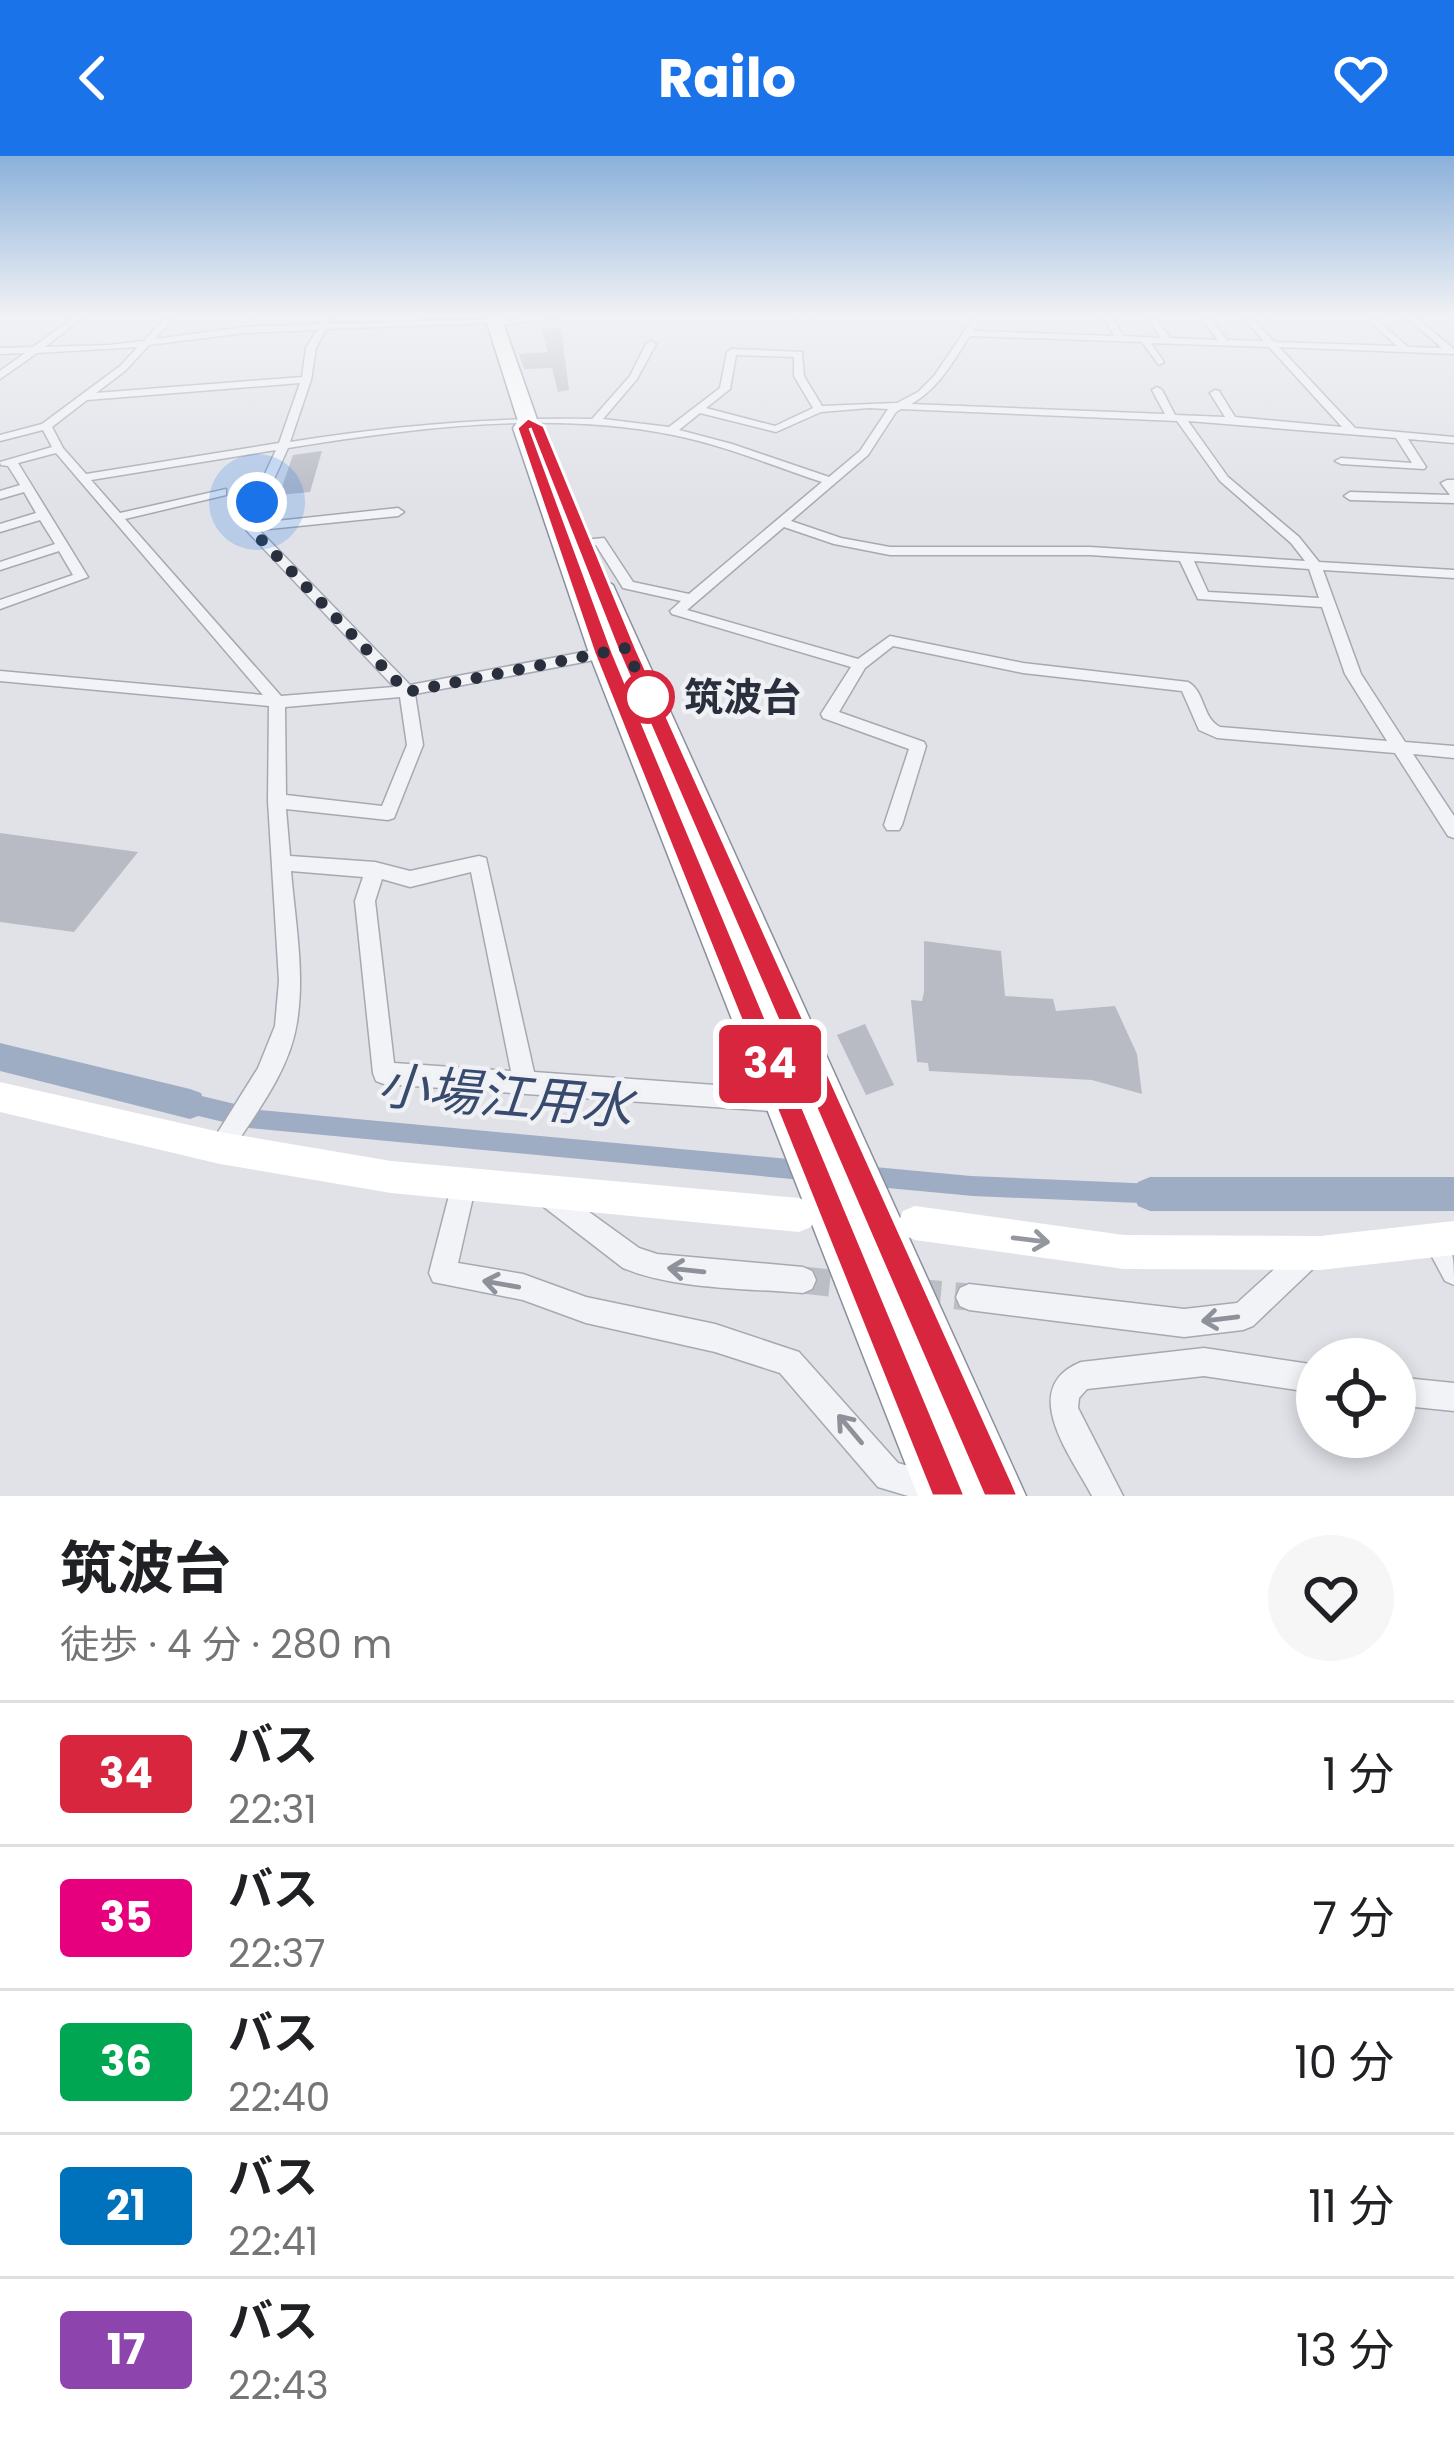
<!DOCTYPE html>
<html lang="ja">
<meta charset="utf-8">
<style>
body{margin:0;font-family:Poppins,"Noto Sans JP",sans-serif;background:#f6f6f6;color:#202124;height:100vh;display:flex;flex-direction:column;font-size:45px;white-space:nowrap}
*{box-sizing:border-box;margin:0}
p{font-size:39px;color:#757577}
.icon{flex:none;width:66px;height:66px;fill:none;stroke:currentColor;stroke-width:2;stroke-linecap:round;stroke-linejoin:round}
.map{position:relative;height:1340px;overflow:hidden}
.details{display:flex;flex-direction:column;background:#fff;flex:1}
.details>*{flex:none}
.badge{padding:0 24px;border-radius:9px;font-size:42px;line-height:78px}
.fabs{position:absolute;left:1296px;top:1182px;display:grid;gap:24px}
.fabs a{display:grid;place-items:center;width:120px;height:120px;border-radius:50%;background:#fff;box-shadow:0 6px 18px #0003;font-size:60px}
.you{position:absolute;width:60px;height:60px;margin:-30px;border:9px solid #fff;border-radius:50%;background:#1a73e8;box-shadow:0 0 0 18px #1a73e833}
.map>.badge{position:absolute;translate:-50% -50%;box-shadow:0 0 0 6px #fff}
.round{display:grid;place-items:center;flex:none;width:126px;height:126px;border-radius:63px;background:#f6f6f6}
.head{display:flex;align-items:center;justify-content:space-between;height:204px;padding:0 60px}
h1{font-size:57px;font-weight:700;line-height:90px}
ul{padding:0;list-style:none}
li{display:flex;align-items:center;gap:36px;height:144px;padding:0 60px;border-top:3px solid #e0e0e0}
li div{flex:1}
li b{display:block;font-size:45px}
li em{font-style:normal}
li .badge{min-width:132px;font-weight:700;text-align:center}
header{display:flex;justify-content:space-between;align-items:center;height:156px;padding:0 60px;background:#1a73e8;color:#fff;font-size:54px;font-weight:700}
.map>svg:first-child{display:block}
.water{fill:#9fadc4}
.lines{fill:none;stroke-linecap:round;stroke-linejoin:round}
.canal{fill:#9fadc4;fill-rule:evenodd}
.building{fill:#b8bbc4}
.street-tunnel{stroke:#bcbec6;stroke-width:27;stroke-dasharray:27 14;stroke-linecap:butt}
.street-casing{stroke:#a6a9b1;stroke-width:3}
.highway-casing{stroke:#898f9d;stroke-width:3}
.street{fill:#f2f3f6;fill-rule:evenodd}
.secondary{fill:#fff;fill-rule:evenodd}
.highway{fill:#fff;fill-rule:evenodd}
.oneway{stroke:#94979e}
.oneway2{stroke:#8e919a}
.line{fill:#d7263d;stroke:#fff;stroke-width:3}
.walk{stroke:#2a2f3d;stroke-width:12;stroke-dasharray:0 21.6}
.stop-dot{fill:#fff;stroke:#d7263d;stroke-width:6}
.labels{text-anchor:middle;stroke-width:9;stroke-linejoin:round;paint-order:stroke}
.stop-label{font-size:39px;font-weight:bold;fill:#2a2f3d;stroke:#eff1f5;text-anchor:start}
.near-water-label{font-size:51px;font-style:italic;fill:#384a6d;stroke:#eff1f5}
</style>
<header><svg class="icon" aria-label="back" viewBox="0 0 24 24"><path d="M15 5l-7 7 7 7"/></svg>Railo<svg class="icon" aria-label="heart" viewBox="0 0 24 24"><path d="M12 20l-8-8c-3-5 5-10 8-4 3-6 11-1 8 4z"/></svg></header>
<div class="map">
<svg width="1454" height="1340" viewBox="0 0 1454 1340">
<rect width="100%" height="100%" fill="#e0e2e8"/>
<!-- water -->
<polygon class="water" points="168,932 260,954 971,1020 1180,1029 1187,1049 973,1040 249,972 156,950"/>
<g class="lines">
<!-- canal -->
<g class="canal">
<polygon points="0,887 190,933 201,937 205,948 201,959 190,963 0,915"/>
<polygon points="1150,1021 1454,1021 1454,1055 1150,1055 1138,1050 1133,1038 1138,1026"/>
</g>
</g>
<!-- building -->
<g class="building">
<polygon points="561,172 569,234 558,236 552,212 524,213 519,198 548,196 542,173"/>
<polygon points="322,295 310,336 279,339 293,299"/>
<polygon points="0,677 138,696 74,776 0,766"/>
<polygon points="924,785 1001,795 1005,840 1053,843 1056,855 1115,850 1137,898 1142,938 1092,924 929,915 928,907 917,906 911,844 922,845 924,836"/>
<polygon points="865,868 894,929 866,939 837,879"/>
</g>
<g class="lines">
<!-- street-tunnel -->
<g class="street-tunnel">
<polyline points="803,1124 857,1130"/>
<polyline points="914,1136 969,1141"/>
</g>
<defs>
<g id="street">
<path d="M74,161H83L45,191L109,189L144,185L166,161H175L155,183L244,171L320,168L324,161H332L329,168L560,161L495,170L491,167L326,173L316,192L311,224L290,286C391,270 491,261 592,263L630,220L646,188L651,185L656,188L637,223L603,263L669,271L720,232L727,196L732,193L802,196L804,220L822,250L897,247L918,236L934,220L974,161H982L973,175L1114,180L1104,161H1112L1123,180L1161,182L1147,161H1155L1170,182L1218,184L1201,161H1209L1227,184L1264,185L1242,161H1251L1274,186L1397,190L1371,166L1374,161L1408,191L1442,192L1406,161H1415L1454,193V198L1279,191L1355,272L1454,281V287L1408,283L1426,311L1424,313L1341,308L1335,305L1341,302L1412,307L1396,282L1188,265L1228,321L1299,381L1319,406L1454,414V422L1323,414L1361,518L1405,586L1454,590V602L1413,598L1454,660V682L1448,680L1395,597L1217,582L1199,574L1182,535L1023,517L893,490L865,512L839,556L924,586L926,590L902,669L899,674H887L884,669L909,593L823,562L821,558L851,511L672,458L670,455L681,445L623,432L596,389L583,392L577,388L583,384L604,382L633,426L689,438L822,326C773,310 724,289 673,279C548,254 413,272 288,292L257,361L258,367L398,352L404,356L398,360L259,374L410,529L610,491L617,496L610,501L415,538L423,589L394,662L388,664L286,653L290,700L375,706L410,715L479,700L486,702L534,916L785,934L793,937L797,945L793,953L785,956L384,928L376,925L373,917L355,745L363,721L291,715C295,764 305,817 297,866C290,915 254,960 228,1000L220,1004L212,1000L208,992L258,912L275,870L279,825L268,645L269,550L0,525V515L263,539L56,297L18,307L88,421L0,453V444L73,419L59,395L0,414V406L55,388L40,364L0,376V368L36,357L24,336L0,343V335L20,329L8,310L1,309L0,306L52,291L43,274L0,285V279L42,268L120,210L138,191L37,197L0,223V215L25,197L0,198V192L33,191ZM317,174L306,192L302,221L96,237L126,214L149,189L244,177ZM970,180L1142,186L1159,209L1164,206L1151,187L1269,191L1342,271L1235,261L1219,235L1215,234L1210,237L1225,261L1175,259L1162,234L1157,231L1152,234L1165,258L911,248C939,233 953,205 970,180ZM736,199L794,201V220L813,252L775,270L706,252L730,233ZM300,227L279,287L86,318L63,292L52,271L87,244ZM869,252L888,253L860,295L829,321L732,288L679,274L700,257L776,276L821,256ZM901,253L1177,265L1220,325L1291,387L1305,405L1090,391H890L841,382L791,365L868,299L896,256ZM276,294L245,361L247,375L394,531L281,540L125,363L226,339V333L120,357L91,324ZM784,371L834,388L890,399H1090L1180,405L1198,443L1322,451L1345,518L1387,585L1220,571C1202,562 1205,535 1188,526L1023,507L890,480L858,503L687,454ZM1194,405L1309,413L1319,442L1208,436ZM400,541L407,589L382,650L286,639L285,551ZM471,716L511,915L394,907L375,745L382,723L410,731Z"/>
<polygon points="799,161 807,161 807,165 800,167"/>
<polygon points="1447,324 1454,324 1454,347 1350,344 1344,340 1350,336 1450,339 1441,327"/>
<polygon points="464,1016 473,1019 476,1028 458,1107 523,1118 586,1141 715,1168 799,1196 898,1307 943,1320 947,1331 943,1340 908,1340 878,1331 780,1217 715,1196 586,1167 523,1144 433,1126 429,1117 452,1028 455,1019"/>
<path d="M549,1027L639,1092L657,1098L803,1111L812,1115L816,1124L812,1133L803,1137C746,1132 676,1134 623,1112L540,1048L537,1039L540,1030Z"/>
<path d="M1436,1071C1454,1081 1454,1108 1454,1129L1445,1125L1423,1084L1427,1075Z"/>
<polygon points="1311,1084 1320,1088 1324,1097 1320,1106 1253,1170 1243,1174 1184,1181 969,1154 960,1150 956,1141 960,1132 969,1128 1184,1153 1237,1147 1302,1088"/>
<path d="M1204,1192L1317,1209V1237L1204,1220L1087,1233L1079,1242L1078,1252L1123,1340H1092C1071,1300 1017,1232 1081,1206Z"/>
<polygon points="1395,1221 1454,1227 1454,1255 1395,1249"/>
</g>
<polygon id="highway" points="485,161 501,161 538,266 533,272 590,427 601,422 613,429 1026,1340 918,1340 589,497 513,272 518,265"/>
</defs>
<!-- street casing -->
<use href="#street" class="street-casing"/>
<!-- highway casing -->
<use href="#highway" class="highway-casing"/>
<!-- street -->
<use href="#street" class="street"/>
<!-- secondary -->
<g class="secondary">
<polygon points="0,926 220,976 391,1005 799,1042 811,1047 816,1059 811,1071 799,1076 391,1037 220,1008 0,956"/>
<polygon points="915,1050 1124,1079 1320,1080 1454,1065 1454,1099 1320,1114 1124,1113 915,1084 903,1079 898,1067 903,1055"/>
</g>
<!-- highway -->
<use href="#highway" class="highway"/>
</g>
<!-- one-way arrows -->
<defs><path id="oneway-shaft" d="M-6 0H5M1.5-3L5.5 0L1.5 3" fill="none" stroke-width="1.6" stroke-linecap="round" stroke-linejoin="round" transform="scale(3)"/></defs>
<use class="oneway" href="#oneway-shaft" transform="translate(1031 1084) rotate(7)"/>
<g class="oneway2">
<use href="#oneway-shaft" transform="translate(686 1114) rotate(-174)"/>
<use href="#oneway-shaft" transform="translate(501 1128) rotate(-170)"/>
<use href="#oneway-shaft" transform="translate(1220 1163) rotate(173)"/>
<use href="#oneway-shaft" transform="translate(850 1273) rotate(-130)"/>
</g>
<!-- sky -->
<linearGradient id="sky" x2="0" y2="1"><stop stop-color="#8bb1da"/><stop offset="0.46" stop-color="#f1f2f5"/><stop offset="1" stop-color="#f1f2f5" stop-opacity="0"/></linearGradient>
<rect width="1454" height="348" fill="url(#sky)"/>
<!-- line -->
<polygon class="line" points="528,262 544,270 636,492 1012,1326 1018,1340 984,1340 617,492 530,272 613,497 965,1340 932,1340 594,497 517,272"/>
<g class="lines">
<!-- walk -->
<polyline class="walk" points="257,346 251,361 253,375 407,536 626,492 648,541"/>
</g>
<!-- markers -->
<circle class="stop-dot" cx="648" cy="541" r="24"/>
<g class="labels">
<!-- stop labels -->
<g class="stop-label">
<text x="684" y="555">筑波台</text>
</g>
<!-- near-water labels -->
<g class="near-water-label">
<text transform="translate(505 940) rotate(5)" y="18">小場江用水</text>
</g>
</g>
</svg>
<div class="fabs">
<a><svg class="icon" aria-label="locate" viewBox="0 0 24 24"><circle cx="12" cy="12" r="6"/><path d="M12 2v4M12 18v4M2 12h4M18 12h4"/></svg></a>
</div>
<div class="you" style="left:257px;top:346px"></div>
<b class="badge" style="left:770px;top:908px;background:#d7263d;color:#fff">34</b>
</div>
<section class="details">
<div class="head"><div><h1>筑波台</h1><p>徒歩 · 4 分 · 280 m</p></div><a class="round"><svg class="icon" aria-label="heart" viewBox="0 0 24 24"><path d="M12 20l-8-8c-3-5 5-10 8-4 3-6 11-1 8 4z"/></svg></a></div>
<ul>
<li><span class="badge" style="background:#d7263d;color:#fff">34</span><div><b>バス</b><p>22:31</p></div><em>1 分</em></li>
<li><span class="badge" style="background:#e6007e;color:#fff">35</span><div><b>バス</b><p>22:37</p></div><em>7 分</em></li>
<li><span class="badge" style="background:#00a651;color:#fff">36</span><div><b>バス</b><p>22:40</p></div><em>10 分</em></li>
<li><span class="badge" style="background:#0072bc;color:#fff">21</span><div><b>バス</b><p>22:41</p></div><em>11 分</em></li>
<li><span class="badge" style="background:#8e44ad;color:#fff">17</span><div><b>バス</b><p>22:43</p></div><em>13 分</em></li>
</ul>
</section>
